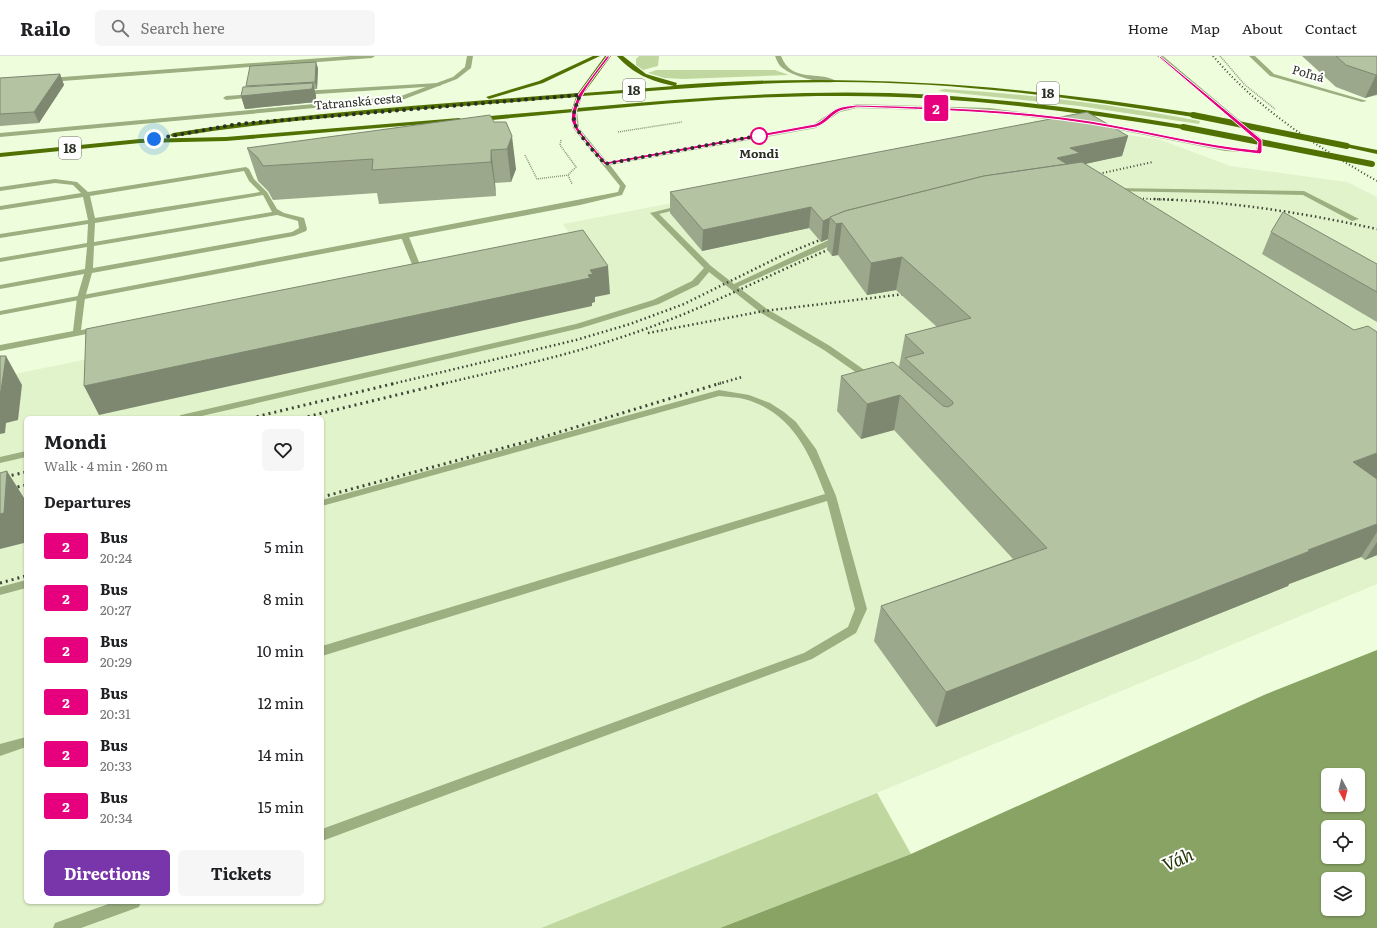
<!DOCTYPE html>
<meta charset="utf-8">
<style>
body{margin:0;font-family:Literata,serif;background:#f6f6f6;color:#202124;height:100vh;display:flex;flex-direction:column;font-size:15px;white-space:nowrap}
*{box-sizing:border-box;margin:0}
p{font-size:13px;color:#757577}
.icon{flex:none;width:22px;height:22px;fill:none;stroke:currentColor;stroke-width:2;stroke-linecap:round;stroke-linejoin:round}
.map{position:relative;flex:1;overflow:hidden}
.drawer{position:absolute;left:24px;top:360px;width:300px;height:488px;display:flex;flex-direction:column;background:#fff;border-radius:6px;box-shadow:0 1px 3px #0004}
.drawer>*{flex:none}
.badge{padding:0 8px;border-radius:3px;font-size:14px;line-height:26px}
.needle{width:26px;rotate:173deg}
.buttons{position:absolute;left:1321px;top:712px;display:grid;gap:8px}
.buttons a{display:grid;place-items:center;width:44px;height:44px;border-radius:6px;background:#fff;box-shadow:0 1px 3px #0004;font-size:20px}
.you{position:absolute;width:20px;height:20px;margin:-10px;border:3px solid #fff;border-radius:50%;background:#1a73e8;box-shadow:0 0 0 6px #1a73e833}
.map>.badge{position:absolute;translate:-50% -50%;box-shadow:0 0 0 2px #fff}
h2{padding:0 20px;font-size:15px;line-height:36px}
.round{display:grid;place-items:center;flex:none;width:42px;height:42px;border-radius:6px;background:#f6f6f6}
.headline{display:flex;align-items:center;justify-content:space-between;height:68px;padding:0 20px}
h1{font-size:19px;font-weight:700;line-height:30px}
.primary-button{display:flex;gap:8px;margin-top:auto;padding:8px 20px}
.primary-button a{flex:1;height:46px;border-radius:6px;background:#7936aa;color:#fff;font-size:16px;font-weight:700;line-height:46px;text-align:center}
.primary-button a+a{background:#f6f6f6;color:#202124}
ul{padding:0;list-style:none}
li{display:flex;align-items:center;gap:12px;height:52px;padding:0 20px}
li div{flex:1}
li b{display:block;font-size:15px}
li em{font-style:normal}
li .badge{min-width:44px;font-weight:700;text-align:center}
header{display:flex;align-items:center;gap:24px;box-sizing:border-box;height:56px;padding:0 20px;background:#fff;border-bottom:1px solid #e0e0e0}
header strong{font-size:19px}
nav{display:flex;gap:22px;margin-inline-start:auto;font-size:14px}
.search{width:280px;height:36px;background:#f6f6f6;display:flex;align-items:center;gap:10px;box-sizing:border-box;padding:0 14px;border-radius:6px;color:#757577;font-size:15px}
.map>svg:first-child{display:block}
.built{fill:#e1f3cb;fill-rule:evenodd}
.green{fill:#c0d8a0}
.water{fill:#88a364;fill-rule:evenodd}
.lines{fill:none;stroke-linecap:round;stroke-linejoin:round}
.path{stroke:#89937c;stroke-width:1.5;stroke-dasharray:1 1;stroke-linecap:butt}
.service{fill:#9baf80;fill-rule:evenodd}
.minor{fill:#9baf80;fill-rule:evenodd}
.primary{fill:#507102;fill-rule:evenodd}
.rail-far2{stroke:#3f4537;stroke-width:2;stroke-dasharray:1 2.5;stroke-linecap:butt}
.rail-far1{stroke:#3f4537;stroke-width:2.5;stroke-dasharray:1.5 3;stroke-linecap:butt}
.rail{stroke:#3f4537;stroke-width:3;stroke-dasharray:2 4;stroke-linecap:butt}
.primary-bridge{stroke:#507102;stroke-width:6}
.wall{fill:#9ba88b}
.shaded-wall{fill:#7e8871}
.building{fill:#b4c3a2;stroke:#7e8871}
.line{fill:#e6007e;stroke:#fff}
.walk{stroke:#2b3024;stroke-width:4;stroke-dasharray:0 7.2}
.stop-dot{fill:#fff;stroke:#e6007e;stroke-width:2}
.labels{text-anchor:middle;stroke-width:4;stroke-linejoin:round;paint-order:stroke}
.far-street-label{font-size:12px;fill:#2b3024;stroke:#fff}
.far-stop-label{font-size:12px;font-weight:bold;fill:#2b3024;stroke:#fff}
.shield{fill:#fff;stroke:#6b6e66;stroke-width:1}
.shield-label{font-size:13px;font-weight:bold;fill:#2b3024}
.near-water-label{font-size:18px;font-style:italic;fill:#253505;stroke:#fff}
</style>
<header>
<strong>Railo</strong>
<div class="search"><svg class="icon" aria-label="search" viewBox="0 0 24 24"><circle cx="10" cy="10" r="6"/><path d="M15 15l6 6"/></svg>Search here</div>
<nav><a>Home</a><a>Map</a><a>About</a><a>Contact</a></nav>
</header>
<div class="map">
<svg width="1377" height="872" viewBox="0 0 1377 872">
<rect width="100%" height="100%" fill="#eefedc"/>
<!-- built -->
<path class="built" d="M1034,64L1161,84L1230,110L1347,126L1377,141V528L877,737L541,872H0V321L585,201L563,168L1030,78ZM26,362H322V846H26Z"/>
<!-- green -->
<g class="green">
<polygon points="639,0 659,0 658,10 643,14 636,9 636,3"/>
<polygon points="656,14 775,14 789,19 683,23 664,22 648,17"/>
<path d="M944,33C1030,38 1115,49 1200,65L1199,68L1079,50L938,35Z"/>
<polygon points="877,737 911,798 720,872 541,872"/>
</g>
<!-- water -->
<path class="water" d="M1377,594V872H720L911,798L1264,639ZM1328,719H1358V749H1328ZM1328,771H1358V801H1328ZM1328,823H1358V853H1328Z"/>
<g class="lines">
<!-- path -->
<g class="path">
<polyline points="1220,0 1245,29 1275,53"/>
<polyline points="618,76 682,66"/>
<polyline points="561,84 560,89 576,111 568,119 572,128"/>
<polyline points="525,99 537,123 568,119"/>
</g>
<!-- service -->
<g class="service">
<path d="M775,0H781C792,28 819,14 836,25C828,30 792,20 784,13C779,10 777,5 775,0Z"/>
<polygon points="438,27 441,29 440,30 302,39 299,37 302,35"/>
<polygon points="254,38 257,40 256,41 226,44 223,42 226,40"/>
<path d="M246,111L249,113L254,123L267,136L277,153L284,157L304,162L307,173L306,175L294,180L92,217L85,242L81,274L102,271V275L0,295V289L73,275L77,242L84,218L0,233V229L85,213L87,191L0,206V202L87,187L88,168L0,182V178L88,164L83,141L0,154V150L81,137L73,129L55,127L0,135V131L55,123L77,126L88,136ZM244,115L249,125L260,136L95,162L90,140ZM263,139L272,156L94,186L95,167ZM277,159L298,165L299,172L292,176L93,212L94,190Z"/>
<polygon points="1113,132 1304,135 1359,163 1352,165 1303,139 1111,135 1110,134"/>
<polygon points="682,149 684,150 684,152 659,158 711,210 734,228 835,181 841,181 841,185 738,231 767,253 830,290 873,320 874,322 873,324 867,324 824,294 761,257 709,216 698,229 659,248 581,272 193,362 176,362 181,359 576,268 653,244 692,225 704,212 650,157"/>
<polygon points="402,179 409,181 419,206 430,205 430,209 413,211 401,181"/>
<path d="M719,334L749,339L770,347L784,356L796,366L816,393L836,440L867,553L856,577L812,603L322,785V773L804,597L848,571L855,553L827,445L322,600V590L825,438C809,396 792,356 744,343C736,341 727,341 719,340L322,450V444Z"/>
<polygon points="26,395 26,401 0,407 0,401"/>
<polygon points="26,524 26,532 0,539 0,531"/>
<polygon points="26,681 26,691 0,700 0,688"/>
<polygon points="114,846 141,846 139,851 81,872 53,872 55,867"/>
</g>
<!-- minor -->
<g class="minor">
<polygon points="350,0 375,0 372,2 49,26 46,24 49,22"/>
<polygon points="467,0 473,0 471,12 457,23 402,44 0,81 0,77 401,40 453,21 465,11"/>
<polygon points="1157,0 1163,0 1263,84 1261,97 1225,95 1099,70 1099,68 1101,67 1225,91 1256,94 1258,85"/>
<polygon points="1249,0 1255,0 1274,18 1367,45 1362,46 1270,20"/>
<polygon points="857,48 989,52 1069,62 1072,64 1069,66 989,56 857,52 840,56 816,72 610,109 626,130 622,139 580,149 0,259 0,255 618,136 620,130 573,72 571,55 574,53 577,55 579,72 607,106 814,68 836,53"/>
</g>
<!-- primary -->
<g class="primary">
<polygon points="593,0 600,0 543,27 489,43 486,41 539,25"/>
<path d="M605,0H611L584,37L674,30C651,25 633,18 617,0H623L646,18L677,27L676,29C854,16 1018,29 1193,57L1196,59L1193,61C1076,42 957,26 838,26C752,26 667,34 582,40L578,52C681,43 785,34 889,37C988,40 1086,53 1183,69L1186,71L1183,73C1072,55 960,40 847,40C724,39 601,54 479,65L476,63L479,61L572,53L576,41C442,52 307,60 173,81L170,79L173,77C307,56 443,48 578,37Z"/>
<polygon points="459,62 461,63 461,65 226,85 140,87 0,101 0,97 140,83 226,81"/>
<polygon points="1347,88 1377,94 1377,98 1345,91 1345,89"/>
</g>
<!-- rail-far2 -->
<g class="rail-far2">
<path d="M1213,0C1259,54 1316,90 1377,125"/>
<polyline points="1089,120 1153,106"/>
<polyline points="1129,142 1174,144"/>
</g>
<!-- rail-far1 -->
<g class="rail-far1">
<path d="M1154,143C1229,145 1304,157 1377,173"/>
<polyline points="648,277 764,255 913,237"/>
<polyline points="392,328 576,284 630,268 684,248 783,199 830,180"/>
<path d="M442,328C505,313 570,299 631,278C702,254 768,219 837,190"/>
<polyline points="718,328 742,321"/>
</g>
<!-- rail -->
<g class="rail">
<polyline points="251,362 396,327"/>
<polyline points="302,362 446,327"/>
<polyline points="0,422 26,416"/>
<polyline points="0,435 26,429"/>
<polyline points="322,441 540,382 721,327"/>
<polyline points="0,527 26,520"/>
</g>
<!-- primary-bridge -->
<g class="primary-bridge">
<polyline points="1193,59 1347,90"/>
<polyline points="1183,71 1372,108"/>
</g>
</g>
<!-- wall -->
<g class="wall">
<polygon points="1302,0 1377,0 1377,39 1365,42 1336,31"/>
<polygon points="318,12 317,33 314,33 316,40 316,46 245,53 241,40"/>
<polygon points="60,18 64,29 39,67 0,70 0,22"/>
<polygon points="494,66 516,113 511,126 495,127 496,140 379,148 377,137 273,144 268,135 258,125 247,92"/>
<polygon points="1128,80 1122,100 1084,108 1354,274 1377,276 1377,499 1365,504 1361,501 1289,528 1288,530 936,671 874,585 881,550 1013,503 894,374 861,383 837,355 841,320 899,311 905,279 937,271 896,234 867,239 838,199 832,200 827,193 828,183 821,186 809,172 702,195 670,157 670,136"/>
<polygon points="1271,176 1377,208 1377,266 1262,198"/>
</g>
<!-- shaded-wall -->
<g class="shaded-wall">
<polygon points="316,6 318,12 317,33 315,26"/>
<polygon points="60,18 64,29 39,67 34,56"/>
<polygon points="1376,19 1377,19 1377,38 1365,42"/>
<polygon points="313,27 316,40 316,46 245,53 241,40"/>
<polygon points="512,80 516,113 511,126 507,93"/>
<polygon points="1128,80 1122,100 1076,110 842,167 838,199 832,200 836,168 1057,102 1070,92"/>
<polygon points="491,94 495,127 496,140 491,106"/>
<polygon points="811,151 809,172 702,195 703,174"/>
<polygon points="830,161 828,183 821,186 823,165"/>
<polygon points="902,201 896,234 867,239 871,207"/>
<polygon points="608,210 610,238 595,241 595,246 592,247 592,250 99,359 84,330 588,219 590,214"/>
<polygon points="6,300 22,329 18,364 6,367 5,377 0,378 0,336"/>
<polygon points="900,339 894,374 861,383 867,348"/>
<polygon points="1377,397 1377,424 1353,406"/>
<polygon points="7,415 26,445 24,487 0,493 0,458"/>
<polygon points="1377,468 1377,476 1361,501 1289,528 1288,530 936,671 946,636 1308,494"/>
<polygon points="1377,486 1377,499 1365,504"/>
</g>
<!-- building -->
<g class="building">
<polygon points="1336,0 1377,0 1377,19 1376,19 1346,9"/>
<polygon points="316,6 315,26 246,30 250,10"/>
<polygon points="60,18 34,56 0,58 0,22"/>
<polygon points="313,27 312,33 241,40 243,31"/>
<polygon points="1087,56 1128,80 1070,92 1080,97 1057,102 1067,108 984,120 845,155 823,165 811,151 703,174 670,136"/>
<polygon points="490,59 494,66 506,66 512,80 507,93 491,94 491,106 372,114 373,103 263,110 258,102 247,92"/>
<polygon points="1082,106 1354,274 1368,270 1377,276 1377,397 1353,406 1377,423 1377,468 1308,494 1310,495 946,636 881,550 1047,492 900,339 867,348 841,320 893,306 943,350 948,351 953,348 953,346 905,302 924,297 905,279 971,262 902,201 871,207 842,167 836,168 830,161 845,155 984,120"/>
<polygon points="1283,156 1377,208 1377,236 1271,176"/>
<polygon points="583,174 608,210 590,214 593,218 588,219 590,222 84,330 86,273"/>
<polygon points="0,300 6,300 1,335 0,336"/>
<polygon points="7,415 4,457 0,458 0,417"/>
</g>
<!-- line -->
<path class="line" d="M607,0H610C598,17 566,51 579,73C586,84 597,95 606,106L815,68C823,65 826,60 833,55C840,50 849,50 857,49C935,51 1013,53 1090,65C1146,74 1201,89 1257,94L1258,86L1159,1L1160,0L1262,84V96L1260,98C1202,92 1147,77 1090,68C1013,56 935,54 857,51C850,53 841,53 835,58C828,63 825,68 816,71L605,109L575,73L571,64L572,55L578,39Z"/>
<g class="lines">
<!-- walk -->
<path class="walk" d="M154,83L238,68L580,39C577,47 573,55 574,63C575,77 596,97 605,108L762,79L759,80"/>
</g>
<!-- markers -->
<circle class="stop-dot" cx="759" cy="80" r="8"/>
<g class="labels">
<!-- far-street labels -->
<g class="far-street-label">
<text transform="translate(1308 18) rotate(16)" y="4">Poľná</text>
<text transform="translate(358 46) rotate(-5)" y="4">Tatranská cesta</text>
</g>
<!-- far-stop labels -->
<g class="far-stop-label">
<text x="759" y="102">Mondi</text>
</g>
<!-- shield labels -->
<g class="shield">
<rect x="623" y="23" width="22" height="22" rx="3"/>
<rect x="1037" y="26" width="22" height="22" rx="3"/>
<rect x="59" y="81" width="22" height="22" rx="3"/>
</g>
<g class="shield-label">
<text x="634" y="39">18</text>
<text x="1048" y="42">18</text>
<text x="70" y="97">18</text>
</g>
<!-- near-water labels -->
<g class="near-water-label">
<text transform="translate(1178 804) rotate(-24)" y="6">Váh</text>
</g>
</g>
</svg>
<div class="buttons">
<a><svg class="needle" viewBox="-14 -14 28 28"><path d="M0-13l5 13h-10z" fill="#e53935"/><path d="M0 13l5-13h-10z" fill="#757577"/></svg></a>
<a><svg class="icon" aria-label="locate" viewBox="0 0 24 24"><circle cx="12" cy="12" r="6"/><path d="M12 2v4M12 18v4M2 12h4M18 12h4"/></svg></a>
<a><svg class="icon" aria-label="layers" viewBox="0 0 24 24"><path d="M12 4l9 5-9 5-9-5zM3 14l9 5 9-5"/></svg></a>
</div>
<div class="you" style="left:154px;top:83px"></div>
<b class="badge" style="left:936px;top:52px;background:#e6007e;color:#fff">2</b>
<section class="drawer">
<div class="headline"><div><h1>Mondi</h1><p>Walk · 4 min · 260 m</p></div><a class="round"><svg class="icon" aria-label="heart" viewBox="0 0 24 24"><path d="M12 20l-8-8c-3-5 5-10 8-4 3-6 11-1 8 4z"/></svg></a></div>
<h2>Departures</h2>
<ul>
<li><span class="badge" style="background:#e6007e;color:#fff">2</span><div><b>Bus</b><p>20:24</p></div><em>5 min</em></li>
<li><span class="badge" style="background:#e6007e;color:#fff">2</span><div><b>Bus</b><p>20:27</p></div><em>8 min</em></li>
<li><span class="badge" style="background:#e6007e;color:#fff">2</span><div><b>Bus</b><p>20:29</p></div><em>10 min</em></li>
<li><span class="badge" style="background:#e6007e;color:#fff">2</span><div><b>Bus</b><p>20:31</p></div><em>12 min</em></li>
<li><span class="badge" style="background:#e6007e;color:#fff">2</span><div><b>Bus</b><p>20:33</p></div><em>14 min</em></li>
<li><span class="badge" style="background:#e6007e;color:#fff">2</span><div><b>Bus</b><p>20:34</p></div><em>15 min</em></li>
</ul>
<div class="primary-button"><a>Directions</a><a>Tickets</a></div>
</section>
</div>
